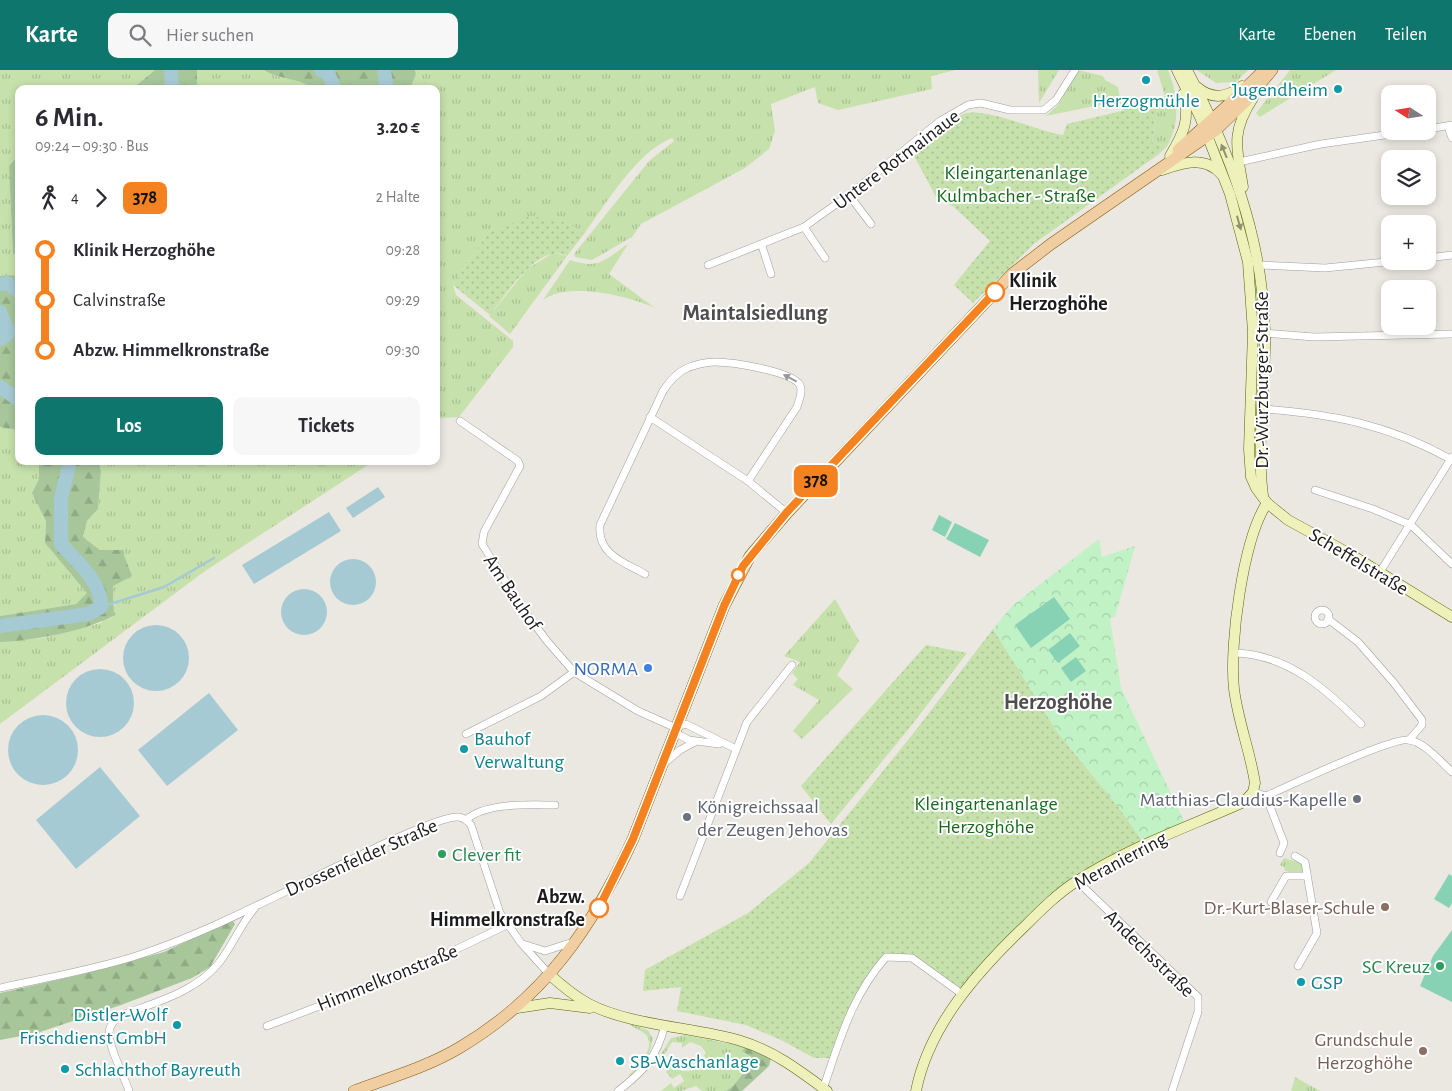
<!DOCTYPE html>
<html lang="de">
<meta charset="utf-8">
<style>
body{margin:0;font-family:"Alegreya Sans",sans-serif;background:#f7f7f7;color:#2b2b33;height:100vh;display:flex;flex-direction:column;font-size:19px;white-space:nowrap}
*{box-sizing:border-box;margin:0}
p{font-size:16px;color:#7c7c81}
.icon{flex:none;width:28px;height:28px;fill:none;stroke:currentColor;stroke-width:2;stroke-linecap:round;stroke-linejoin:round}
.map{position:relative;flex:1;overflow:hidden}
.panel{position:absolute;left:15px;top:15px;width:425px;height:380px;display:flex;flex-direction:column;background:#fff;border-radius:10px;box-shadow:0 2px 8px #0003}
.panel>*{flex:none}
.badge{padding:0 10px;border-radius:8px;font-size:18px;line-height:32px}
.needle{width:32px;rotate:282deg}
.tools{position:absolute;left:1381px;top:15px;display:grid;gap:10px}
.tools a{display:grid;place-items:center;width:55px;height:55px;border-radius:10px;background:#fff;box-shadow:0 2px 8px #0003;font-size:25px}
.map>.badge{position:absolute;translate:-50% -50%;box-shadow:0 0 0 2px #fff}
.legs{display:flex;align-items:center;gap:8px;height:55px;padding:0 20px;font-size:16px}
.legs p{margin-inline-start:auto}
.summary{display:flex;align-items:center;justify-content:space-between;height:85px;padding:0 20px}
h1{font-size:28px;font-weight:600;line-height:38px}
.button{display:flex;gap:10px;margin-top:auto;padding:10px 20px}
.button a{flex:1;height:58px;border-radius:10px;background:#0f766e;color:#fff;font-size:20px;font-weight:600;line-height:58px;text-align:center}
.button a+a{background:#f7f7f7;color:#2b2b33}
ul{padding:0 20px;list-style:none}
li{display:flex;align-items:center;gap:18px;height:50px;font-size:19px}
li i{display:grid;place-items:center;width:8px;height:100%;margin:0 6px;background:currentColor}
li i::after{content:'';width:12px;height:12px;margin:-6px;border:4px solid;border-radius:50%;background:#fff}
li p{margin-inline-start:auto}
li:first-child i{background:linear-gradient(#0000 50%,currentColor 0)}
li:last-child i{background:linear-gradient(currentColor 50%,#0000 0)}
header{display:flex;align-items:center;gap:30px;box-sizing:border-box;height:70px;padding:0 25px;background:#0f766e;color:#fff}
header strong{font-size:24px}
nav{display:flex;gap:28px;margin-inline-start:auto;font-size:18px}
.search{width:350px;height:45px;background:#f7f7f7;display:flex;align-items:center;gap:12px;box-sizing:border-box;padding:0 18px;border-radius:10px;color:#7c7c81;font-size:19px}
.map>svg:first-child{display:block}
.grass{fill:url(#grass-tufts)}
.forest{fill:url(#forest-firs)}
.park{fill:url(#park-crowns)}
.garden{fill:url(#garden-dots)}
.pitch{fill:#87d2b5}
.water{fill:#a6cad4}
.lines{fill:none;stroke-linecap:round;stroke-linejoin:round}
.stream{stroke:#a6cad4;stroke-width:2.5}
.river{stroke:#a6cad4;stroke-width:14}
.street-casing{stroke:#9f9f9f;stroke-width:8}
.secondary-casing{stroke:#5a6310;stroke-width:11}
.primary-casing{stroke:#815c10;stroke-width:12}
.street{stroke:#fff;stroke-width:7}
.secondary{stroke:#eef1b9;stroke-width:10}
.primary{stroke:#f0cea1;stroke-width:11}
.oneway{fill:#8f9172}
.oneway2{fill:#989898}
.line-1-casing{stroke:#fff;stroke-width:11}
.line-1{stroke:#f58220;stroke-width:8}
.culture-dot{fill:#0f9aa8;stroke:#fff;stroke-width:2}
.stop-1-dot{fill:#fff;stroke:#f58220;stroke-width:2.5}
.shop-dot{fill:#3f7fe0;stroke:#fff;stroke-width:2}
.worship-dot{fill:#6b7280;stroke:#fff;stroke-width:2}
.leisure-dot{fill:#2e9e5b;stroke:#fff;stroke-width:2}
.education-dot{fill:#8d6e63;stroke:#fff;stroke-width:2}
.labels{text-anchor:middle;stroke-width:4;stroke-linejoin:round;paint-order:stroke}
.culture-label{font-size:20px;fill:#0d838f;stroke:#fff;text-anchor:start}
.street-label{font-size:20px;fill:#1b1b1b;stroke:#fff}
.park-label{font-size:20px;fill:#176b1e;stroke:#fff}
.stop-label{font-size:20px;font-weight:bold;fill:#1b1b1b;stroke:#fff;text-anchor:start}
.shop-label{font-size:20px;fill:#366cbe;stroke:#fff;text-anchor:end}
.worship-label{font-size:20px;fill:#5b616d;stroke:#fff;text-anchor:end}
.leisure-label{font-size:20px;fill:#27864d;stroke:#fff;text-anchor:start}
.education-label{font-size:20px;fill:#785e54;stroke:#fff;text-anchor:end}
.quarter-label{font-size:22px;font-weight:bold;fill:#4e4e4e;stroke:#fff}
</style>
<header>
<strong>Karte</strong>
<div class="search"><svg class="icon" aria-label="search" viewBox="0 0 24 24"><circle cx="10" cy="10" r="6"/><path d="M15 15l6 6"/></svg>Hier suchen</div>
<nav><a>Karte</a><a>Ebenen</a><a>Teilen</a></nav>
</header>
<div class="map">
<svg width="1452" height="1021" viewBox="0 0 1452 1021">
<defs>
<pattern id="grass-tufts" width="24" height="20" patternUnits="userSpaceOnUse" patternTransform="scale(1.25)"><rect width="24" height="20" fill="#c6e1ac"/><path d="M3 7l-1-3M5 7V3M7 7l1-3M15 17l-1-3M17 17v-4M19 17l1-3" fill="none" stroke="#aac093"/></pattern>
<pattern id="forest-firs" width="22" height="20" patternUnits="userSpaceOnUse" patternTransform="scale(1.25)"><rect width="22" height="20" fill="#a7c69a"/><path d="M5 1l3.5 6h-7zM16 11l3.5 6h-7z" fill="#8faa84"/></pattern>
<pattern id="park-crowns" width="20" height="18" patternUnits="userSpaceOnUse" patternTransform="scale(1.25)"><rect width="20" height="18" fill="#c1f2c5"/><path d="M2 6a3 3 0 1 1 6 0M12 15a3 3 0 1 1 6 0" fill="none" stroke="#a5cfa9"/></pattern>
<pattern id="garden-dots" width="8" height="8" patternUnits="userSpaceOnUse" patternTransform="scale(1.25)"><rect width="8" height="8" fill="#c6e1ac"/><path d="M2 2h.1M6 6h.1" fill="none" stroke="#aac093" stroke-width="1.8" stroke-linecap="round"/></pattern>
</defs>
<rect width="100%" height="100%" fill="#ebe8e1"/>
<!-- grass -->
<g class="grass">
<polygon points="0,0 155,0 132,19 19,19 19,85 9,96 13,183 19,190 19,205 0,206"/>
<path d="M197,0H264C278,10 304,8 312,19H197Z"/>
<path d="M415,0H956L931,6L932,19L838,40L818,33L815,17L771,34L775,61L769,79L745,98L641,154L632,167L592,190L575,187L574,184L649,91L674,71L672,68C637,81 606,134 584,164L568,153L487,164L453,215L456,225L513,271V277L459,347L441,348L436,351V19H410L416,4Z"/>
<polygon points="1038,0 1059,0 1039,33"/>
<polygon points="1078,0 1103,6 1105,10 1118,17 1121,34 1109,33 1046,46 1059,34"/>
<path d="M1157,0H1168C1178,24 1181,53 1167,76L1152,73L1159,33L1124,41L1123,36L1165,26Z"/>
<polygon points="1197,0 1248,0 1236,12 1216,13"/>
<polygon points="1290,0 1336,0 1260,47 1256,43"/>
<path d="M1221,83C1234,122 1250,163 1255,204C1264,273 1258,344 1258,413L1252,397L1254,219Z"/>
<path d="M628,174L609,204L655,238C629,226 568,211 543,230L570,190C599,200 604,190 628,174Z"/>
<polygon points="553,183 567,186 510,264 489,246 490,245 527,199"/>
<polygon points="0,357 19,360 19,391 39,391 39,409 33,423 46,451 45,473 88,523 76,534 0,546"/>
<polygon points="98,391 374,391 205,501 0,654 0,572 43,568 101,553 115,535 112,516 100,480 83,467 87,451 98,439 101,401"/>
<polygon points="835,529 859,571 837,605 853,619 802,669 793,661 819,630 793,615 798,609 792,603 800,592 784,586"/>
<polygon points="1284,788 1304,794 1304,802 1291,803 1284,800 1285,798 1280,795"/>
<path d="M630,954L648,960L653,969L648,987L632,1007L629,1005C638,997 659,975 644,963C639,959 634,959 630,954Z"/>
<path d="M685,965L746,977L743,981L756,988L733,1016L726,1021H702L696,1016L681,1021H661L671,1013L674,1018L684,1011L680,1004L672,1009L666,1002L669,997C688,1003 691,1004 707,991L704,985L706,983L701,976L690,972L682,978V973L672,972L664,985L661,984L671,968Z"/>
<polygon points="1295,1007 1320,1021 1291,1021"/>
</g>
<!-- forest -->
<g class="forest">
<polygon points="155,0 197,0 197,19 132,19"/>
<path d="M264,0H415L416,4L410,19H312C303,8 278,10 264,0Z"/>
<polygon points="19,85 19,190 13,183 9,96"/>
<polygon points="19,205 19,360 0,357 0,206"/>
<path d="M39,391H98L101,401L98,439L87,451L83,467L100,480H122L132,506L113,516L114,545C88,561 31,571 0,572V546L76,534L87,523L45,473L46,451L32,423L39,409Z"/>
<polygon points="232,850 235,854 210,897 192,908 121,935 37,963 0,970 0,923 79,905 164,882"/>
<polygon points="749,974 772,984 769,996 742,1021 726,1021 733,1016 755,989 742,981"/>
</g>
<!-- park -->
<polygon class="park" points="1099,469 1102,487 1135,476 1115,547 1110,548 1121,618 1186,755 1144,773 1119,738 1057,662 993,559 1013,535"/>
<!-- garden -->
<g class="garden">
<path d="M1159,32L1152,73L1167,76L1159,84L1035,173L973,233L954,215L990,171L954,137L936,127L912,82C928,70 943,55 961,45C980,34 1040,62 1063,65L1067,54Z"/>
<path d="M530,146L568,153L584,164L567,186C539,171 505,226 490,245L453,215L487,164Z"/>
<polygon points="993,559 1057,662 1119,738 1144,773 1077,811 962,924 912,888 886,887 868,907 834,988 814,988 781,970 746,955 677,941 681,917 643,921 645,900 748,843 809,793 916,660"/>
<polygon points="926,575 967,583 911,656 831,754 801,716"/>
</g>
<!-- pitch -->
<g class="pitch">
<polygon points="939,445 952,452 945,467 932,460"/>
<polygon points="955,453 989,470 980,487 946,469"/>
<polygon points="1054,527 1070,549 1031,578 1015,555"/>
<polygon points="1070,563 1080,576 1058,593 1048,580"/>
<polygon points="1076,587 1086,601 1071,612 1061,598"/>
<polygon points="1449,804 1452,806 1452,833 1449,838 1434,829"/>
<polygon points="1452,860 1452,932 1420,916 1433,886"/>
</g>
<!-- water -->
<g class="water">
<polygon points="378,417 385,427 353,448 346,438"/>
<polygon points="329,442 341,461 254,514 242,495"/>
<circle cx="353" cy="512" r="23"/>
<circle cx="304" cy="542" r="23"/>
<circle cx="156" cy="588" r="33"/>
<circle cx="100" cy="633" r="34"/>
<polygon points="209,623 238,660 167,716 138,680"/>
<circle cx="43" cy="680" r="35"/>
<polygon points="100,697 140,746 76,799 36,750"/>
</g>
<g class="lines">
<!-- stream -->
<polyline class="stream" points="101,537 164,517 214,488"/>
<!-- river -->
<g class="river">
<polyline points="171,0 172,19"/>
<polyline points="321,0 328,3 335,19"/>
<polyline points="383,19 386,14 384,0"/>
<polyline points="0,214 7,213 19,222"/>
<polyline points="0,242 8,261 7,265 0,269"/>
<polyline points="0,317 19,330"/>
<path d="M0,556L88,544L101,537C102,512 77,492 61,474V428L70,391"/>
</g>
<defs>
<g id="street">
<polyline points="1448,57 1452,68"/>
<polyline points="1428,59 1452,55"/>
<polyline points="1239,92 1321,74 1413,61"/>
<polyline points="849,125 871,154"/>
<polyline points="804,157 825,188"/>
<polyline points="762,176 771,204"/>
<polyline points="1428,188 1452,185"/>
<polyline points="708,195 804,157 849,125 940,51 968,35 981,33 1010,40 1044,40 1056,30 1075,0"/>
<polyline points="1259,195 1325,198 1396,191"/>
<polyline points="1265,263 1314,267 1452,264"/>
<path d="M1263,339C1333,344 1390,355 1452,390"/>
<polyline points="650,347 748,411 787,443"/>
<polyline points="460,351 518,391 520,396 484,462 482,474 520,535 547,571 574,602 638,641 676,658"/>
<polyline points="1315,420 1373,439 1411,455 1452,494"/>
<polyline points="1380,502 1452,387"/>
<path d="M645,504C623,492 597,484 600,455L663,321C669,312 675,304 685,299C693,295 706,292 715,292C731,292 792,301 800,315C803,322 799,330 797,337L748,411"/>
<circle cx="1322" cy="547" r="7"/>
<polyline points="1328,549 1358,572 1394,613 1422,650 1422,655 1409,670"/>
<path d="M1234,583C1287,584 1326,619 1361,654"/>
<polyline points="677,657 686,654 736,679"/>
<polyline points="676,658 679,665 689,670 719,674"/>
<polyline points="466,664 541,626 574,602"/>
<polyline points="666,692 680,680 695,672"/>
<path d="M1253,722L1266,726C1289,716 1391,667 1409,670C1424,672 1441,692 1452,702"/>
<polyline points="1266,726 1284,773 1280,783"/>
<path d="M466,750C485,732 531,735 555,735"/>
<polyline points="1295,786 1305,792 1317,863 1298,896"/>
<polyline points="1077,811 1198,927 1198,942 1172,1021"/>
<polyline points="680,826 747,652 792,595"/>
<polyline points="1271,832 1286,806 1307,806"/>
<polyline points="523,874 545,881 573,872"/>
<path d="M0,918C45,908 92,900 136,886C213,861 284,821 357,787C374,778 443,745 459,747C464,748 468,751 471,755L500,843L521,873L549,904"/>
<polyline points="267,956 411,901 507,855"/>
<path d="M823,1019C840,970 851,927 886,887L912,888L962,924"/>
<path d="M129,1021C124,1006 109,978 109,963C109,956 114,951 119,946C153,933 194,923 218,894C232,877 240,855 254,839"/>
<path d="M618,1021C644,1001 657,987 665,955"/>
</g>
<g id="secondary">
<polyline points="1177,0 1200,47 1230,124 1248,192 1253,262 1249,379 1251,407 1256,418 1267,433 1288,450 1350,484 1452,547"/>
<path d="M1187,0C1230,82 1263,169 1265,263C1266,318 1256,372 1263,426"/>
<path d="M1197,17C1212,30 1227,28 1242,16"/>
<path d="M1170,86C1183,64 1191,49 1183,24"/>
<path d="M1162,100C1183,93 1205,85 1222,105"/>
<path d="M1243,117C1237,79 1230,63 1253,28"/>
<path d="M549,904C561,915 574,926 589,934C631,956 695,957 741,971C774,981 800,1001 827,1021"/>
<polyline points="517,938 550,933 590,938"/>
<path d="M916,1021C929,955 978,901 1025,856C1041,840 1058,823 1077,811C1129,777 1188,757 1244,732L1253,722L1255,713C1250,681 1238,651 1234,619C1229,575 1243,469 1267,433"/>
</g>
<g id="primary">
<polyline points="1178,80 1228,35 1264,0"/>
<path d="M354,1021C389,1008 427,997 459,978C544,928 593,857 633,769L724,536L750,486L787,443L1012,204L1051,174L1216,60L1245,32L1272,0"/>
</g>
</defs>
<!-- street casing -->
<use href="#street" class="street-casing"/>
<!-- secondary casing -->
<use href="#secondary" class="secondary-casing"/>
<!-- primary casing -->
<use href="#primary" class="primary-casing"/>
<!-- street -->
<use href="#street" class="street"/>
<!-- secondary -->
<use href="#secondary" class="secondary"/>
<!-- primary -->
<use href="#primary" class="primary"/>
</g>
<!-- one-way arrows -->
<defs><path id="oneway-solid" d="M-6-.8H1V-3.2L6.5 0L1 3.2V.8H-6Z" transform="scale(1.25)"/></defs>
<g class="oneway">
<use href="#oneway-solid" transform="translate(1224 81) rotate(-112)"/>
<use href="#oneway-solid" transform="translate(1239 153) rotate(74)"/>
</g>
<use class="oneway2" href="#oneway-solid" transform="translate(790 308) rotate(-152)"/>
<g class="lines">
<defs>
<polyline id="line-1" points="599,838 633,769 724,536 743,496 787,442 995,222"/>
</defs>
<!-- line-1 casing -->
<use href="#line-1" class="line-1-casing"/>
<!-- line-1 -->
<use href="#line-1" class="line-1"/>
</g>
<!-- markers -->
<g class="culture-dot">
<circle cx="1146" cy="10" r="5"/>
<circle cx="1338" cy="19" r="5"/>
<circle cx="464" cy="679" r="5"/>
<circle cx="1301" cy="912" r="5"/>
<circle cx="177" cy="955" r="5"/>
<circle cx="620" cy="991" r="5"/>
<circle cx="65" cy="999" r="5"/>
</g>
<g class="stop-1-dot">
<circle cx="995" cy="222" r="9"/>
<circle cx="738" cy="505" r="6"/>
<circle cx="599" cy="838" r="9"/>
</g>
<circle class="shop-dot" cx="648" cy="598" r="5"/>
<g class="worship-dot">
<circle cx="1357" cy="729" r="5"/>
<circle cx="687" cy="747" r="5"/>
</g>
<g class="leisure-dot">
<circle cx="442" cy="784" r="5"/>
<circle cx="1440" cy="896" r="5"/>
</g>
<g class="education-dot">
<circle cx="1385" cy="837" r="5"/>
<circle cx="1423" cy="981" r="5"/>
</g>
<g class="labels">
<!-- culture labels -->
<g class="culture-label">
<text x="1328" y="26" text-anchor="end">Jugendheim</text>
<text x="1146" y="37" text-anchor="middle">Herzogmühle</text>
<text x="474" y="675">Bauhof<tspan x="474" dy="23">Verwaltung</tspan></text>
<text x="1311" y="919">GSP</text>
<text x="167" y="951" text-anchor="end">Distler-Wolf<tspan x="167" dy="23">Frischdienst GmbH</tspan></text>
<text x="630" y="998">SB-Waschanlage</text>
<text x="75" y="1006">Schlachthof Bayreuth</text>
</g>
<!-- street labels -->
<g class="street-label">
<text transform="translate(896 89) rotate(-37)" y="7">Untere Rotmainaue</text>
<text transform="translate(1261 310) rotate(-90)" y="7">Dr.-Würzburger-Straße</text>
<text transform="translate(1359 491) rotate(31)" y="7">Scheffelstraße</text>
<text transform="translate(513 522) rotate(56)" y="7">Am Bauhof</text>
<text transform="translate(361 787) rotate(-24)" y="7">Drossenfelder Straße</text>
<text transform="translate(1120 790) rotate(-28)" y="7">Meranierring</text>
<text transform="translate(1150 883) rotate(44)" y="7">Andechsstraße</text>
<text transform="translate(387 907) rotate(-22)" y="7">Himmelkronstraße</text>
</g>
<!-- park labels -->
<g class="park-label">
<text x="1016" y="109">Kleingartenanlage<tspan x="1016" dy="23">Kulmbacher - Straße</tspan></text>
<text x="986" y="740">Kleingartenanlage<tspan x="986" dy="23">Herzoghöhe</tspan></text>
</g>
<!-- stop labels -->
<g class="stop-label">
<text x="1009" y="217">Klinik<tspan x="1009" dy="23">Herzoghöhe</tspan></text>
<text x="585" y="833" text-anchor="end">Abzw.<tspan x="585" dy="23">Himmelkronstraße</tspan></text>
</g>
<!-- shop labels -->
<g class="shop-label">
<text x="638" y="605">NORMA</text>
</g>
<!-- worship labels -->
<g class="worship-label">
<text x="1347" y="736">Matthias-Claudius-Kapelle</text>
<text x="697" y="743" text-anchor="start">Königreichssaal<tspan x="697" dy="23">der Zeugen Jehovas</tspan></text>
</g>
<!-- leisure labels -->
<g class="leisure-label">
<text x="452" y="791">Clever fit</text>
<text x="1430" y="903" text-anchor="end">SC Kreuz</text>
</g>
<!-- education labels -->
<g class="education-label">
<text x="1375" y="844">Dr.-Kurt-Blaser-Schule</text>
<text x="1413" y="976">Grundschule<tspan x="1413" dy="23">Herzoghöhe</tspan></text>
</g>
<!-- quarter labels -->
<g class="quarter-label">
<text x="755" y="250">Maintalsiedlung</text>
<text x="1058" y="639">Herzoghöhe</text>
</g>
</g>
</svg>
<div class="tools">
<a><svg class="needle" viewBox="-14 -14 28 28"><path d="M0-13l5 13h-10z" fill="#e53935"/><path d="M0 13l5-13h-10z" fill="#7c7c81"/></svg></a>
<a><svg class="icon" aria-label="layers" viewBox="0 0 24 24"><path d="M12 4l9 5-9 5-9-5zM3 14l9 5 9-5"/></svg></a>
<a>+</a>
<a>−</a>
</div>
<b class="badge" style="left:816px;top:411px;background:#f58220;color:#111">378</b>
<section class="panel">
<div class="summary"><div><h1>6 Min.</h1><p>09:24 – 09:30 · Bus</p></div><b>3.20 €</b></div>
<div class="legs"><svg class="icon" aria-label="walk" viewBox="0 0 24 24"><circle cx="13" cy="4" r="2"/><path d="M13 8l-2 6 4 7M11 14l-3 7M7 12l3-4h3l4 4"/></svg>4<svg class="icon" aria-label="forward" viewBox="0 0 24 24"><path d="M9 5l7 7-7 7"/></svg><b class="badge" style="background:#f58220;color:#111">378</b><p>2 Halte</p></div>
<ul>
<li><i style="color:#f58220"></i><b>Klinik Herzoghöhe</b><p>09:28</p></li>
<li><i style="color:#f58220"></i><span>Calvinstraße</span><p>09:29</p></li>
<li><i style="color:#f58220"></i><b>Abzw. Himmelkronstraße</b><p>09:30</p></li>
</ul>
<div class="button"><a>Los</a><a>Tickets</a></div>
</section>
</div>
